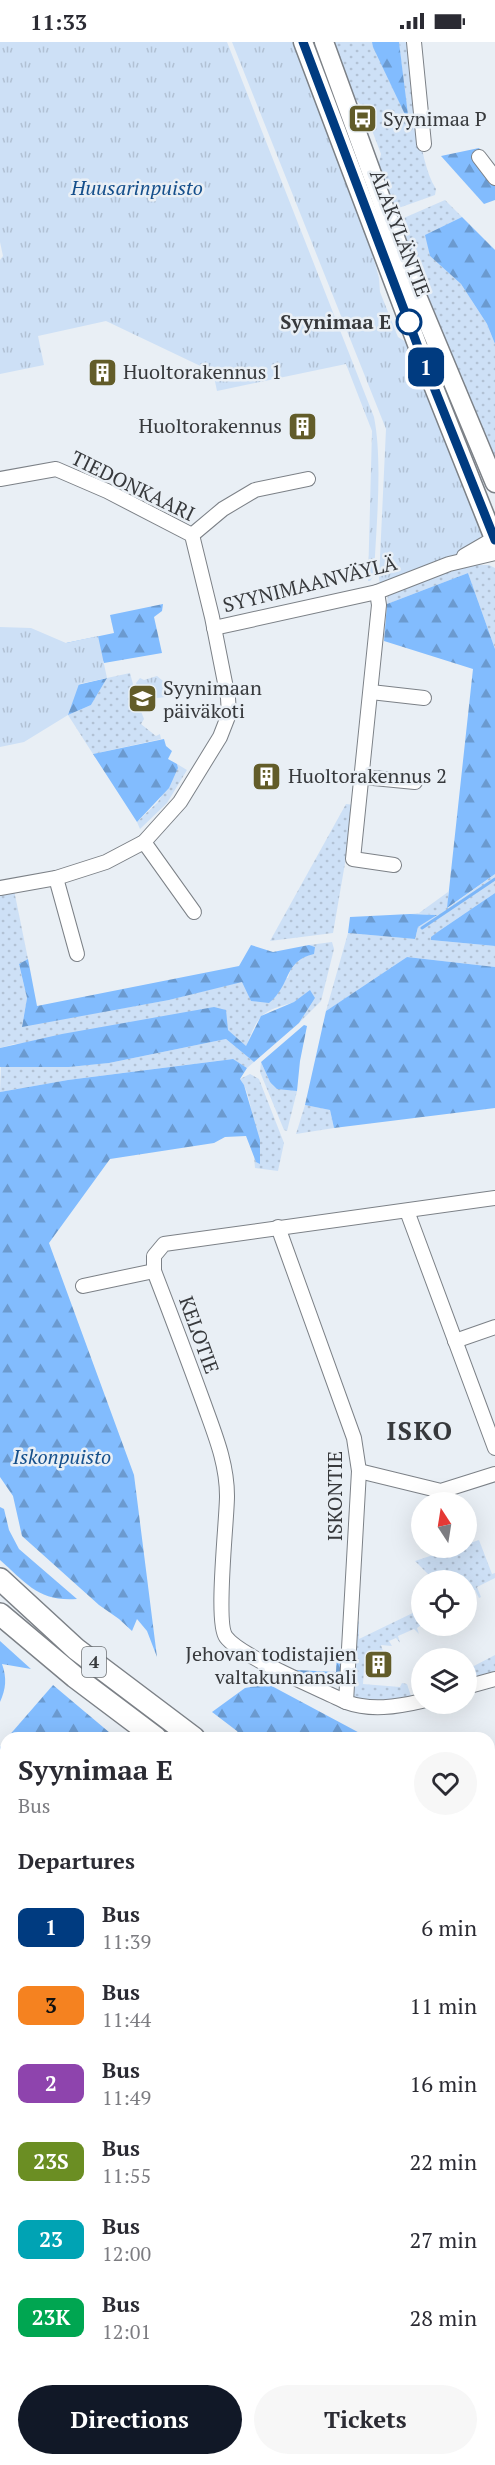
<!DOCTYPE html>
<meta charset="utf-8">
<style>
body{margin:0;font-family:"PT Serif",serif;background:#f7f7f7;color:#2b2b33;height:100vh;display:flex;flex-direction:column;font-size:22px;white-space:nowrap}
*{box-sizing:border-box;margin:0}
p{font-size:20px;color:#7c7c81}
.icon{flex:none;width:33px;height:33px;fill:none;stroke:currentColor;stroke-width:2;stroke-linecap:round;stroke-linejoin:round}
.map{position:relative;flex:1;overflow:hidden}
.drawer{position:absolute;left:0px;top:1690px;width:495px;height:734px;display:flex;flex-direction:column;background:#fff;border-radius:18px 18px 0 0;box-shadow:0 6px 24px #0002}
.drawer>*{flex:none}
.badge{padding:0 12px;border-radius:9px;font-size:21px;line-height:39px}
.needle{width:39px;rotate:348deg}
.tools{position:absolute;left:411px;top:1450px;display:grid;gap:12px}
.tools a{display:grid;place-items:center;width:66px;height:66px;border-radius:50%;background:#fff;box-shadow:0 6px 24px #0002;font-size:30px}
.map>.badge{position:absolute;translate:-50% -50%;box-shadow:0 0 0 3px #fff}
h2{padding:0 18px;font-size:22px;line-height:54px}
.round{display:grid;place-items:center;flex:none;width:63px;height:63px;border-radius:32px;background:#f7f7f7}
.head{display:flex;align-items:center;justify-content:space-between;height:102px;padding:0 18px}
h1{font-size:28px;font-weight:800;line-height:45px}
.action{display:flex;gap:12px;margin-top:auto;padding:12px 18px}
.action a{flex:1;height:69px;border-radius:36px;background:#111827;color:#fff;font-size:24px;font-weight:800;line-height:69px;text-align:center}
.action a+a{background:#f7f7f7;color:#2b2b33}
ul{padding:0;list-style:none}
li{display:flex;align-items:center;gap:18px;height:78px;padding:0 18px}
li div{flex:1}
li b{display:block;font-size:22px}
li em{font-style:normal}
li .badge{min-width:66px;font-weight:700;text-align:center}
.status{display:flex;justify-content:space-between;align-items:center;height:42px;padding:0 30px;background:#fff;direction:ltr}
.status svg{height:16px;fill:currentColor}
.map>svg:first-child{display:block}
.grass{fill:url(#grass-dots)}
.forest{fill:url(#forest-firs)}
.park{fill:url(#park-tufts)}
.lines{fill:none;stroke-linecap:round;stroke-linejoin:round}
.stream{stroke:#7cb6f8;stroke-width:3}
.minor-casing{stroke:#7c8187;stroke-width:16}
.major-casing{stroke:#7c8187;stroke-width:21}
.highway-casing{stroke:#7c8187;stroke-width:24}
.minor{stroke:#fff;stroke-width:14}
.major{stroke:#fff;stroke-width:18}
.highway{stroke:#fff;stroke-width:21}
.line-casing{stroke:#fff;stroke-width:14}
.line{stroke:#003b80;stroke-width:9}
.stop-dot{fill:#fff;stroke:#003b80;stroke-width:3}
.labels{text-anchor:middle;stroke-width:5;stroke-linejoin:round;paint-order:stroke}
.shield{fill:#e9eff5;stroke:#6c7074;stroke-width:1.5}
.shield-label{font-size:18px;font-weight:bold;fill:#37393c}
.poi-label{font-size:20px;fill:#37393c;stroke:#e9eff5;text-anchor:start}
.park-label{font-size:20px;font-style:italic;fill:#154f8b;stroke:#e9eff5}
.street-label{font-size:20px;fill:#37393c;stroke:#e9eff5}
.stop-label{font-size:20px;font-weight:bold;fill:#37393c;stroke:#e9eff5;text-anchor:end}
.district-label{font-size:26px;font-weight:bold;letter-spacing:1.5px;fill:#37393c;stroke:#e9eff5}
</style>
<div class="status"><b>11:33</b><svg viewBox="0 0 49 12"><path d="M0 12V9h3v3zM5 12V6h3v6zM10 12V3h3v9zM15 12V0h3v12zM26 1h20v11H26zM47 4h2v5h-2z"/></svg></div>
<div class="map">
<svg width="495" height="2423" viewBox="0 0 495 2423">
<defs>
<pattern id="grass-dots" width="8" height="8" patternUnits="userSpaceOnUse" patternTransform="scale(1.5)"><rect width="8" height="8" fill="#cde0f6"/><path d="M2 2h.1M6 6h.1" fill="none" stroke="#b1c1d4" stroke-width="1.8" stroke-linecap="round"/></pattern>
<pattern id="forest-firs" width="22" height="20" patternUnits="userSpaceOnUse" patternTransform="scale(1.5)"><rect width="22" height="20" fill="#82bcfe"/><path d="M5 1l3.5 6h-7zM16 11l3.5 6h-7z" fill="#6b9acf"/></pattern>
<pattern id="park-tufts" width="24" height="20" patternUnits="userSpaceOnUse" patternTransform="scale(1.5)"><rect width="24" height="20" fill="#cde0f6"/><path d="M3 7l-1-3M5 7V3M7 7l1-3M15 17l-1-3M17 17v-4M19 17l1-3" fill="none" stroke="#b1c1d4"/></pattern>
</defs>
<rect width="100%" height="100%" fill="#e9eff5"/>
<!-- grass -->
<g class="grass">
<path d="M327,0H372L408,79L399,0H410C415,40 416,115 436,147L435,153L393,168L378,125L381,112L370,83L361,63L342,44Z"/>
<polygon points="445,158 462,175 426,193 430,214 461,242 487,282 495,302 495,417 397,179"/>
<polygon points="466,523 489,523 495,526 495,607 468,531 387,562 388,552"/>
<polygon points="130,631 138,661 147,657 139,664 144,677 141,682 156,694 160,692 161,697 93,712 68,673 91,663 107,636"/>
<polygon points="177,722 187,728 167,761 140,787 137,780 158,760 178,726"/>
<polygon points="346,762 355,763 333,891 270,899"/>
<polygon points="495,832 495,851 439,889 431,898 495,904 495,925 407,915 326,969 348,891 415,897 418,885 436,873 410,871 419,871 448,850 448,866"/>
<path d="M14,848L28,917L19,923L27,956L22,984L169,958L242,939L288,936L293,921L315,905L309,903L332,900L334,907L321,959L299,981L315,956C301,959 270,964 261,975C254,982 250,995 246,1005L228,988L14,1002L0,1006V851Z"/>
<polygon points="226,997 254,1020 247,1026 232,1017 68,1038 0,1050 1,1024 69,1025 109,1021"/>
<polygon points="261,1020 270,1040 297,1049 287,1089 284,1088 260,1030"/>
<path d="M250,1032L259,1037L284,1101L278,1129L255,1126L254,1114L256,1120C254,1097 254,1055 240,1037Z"/>
<polygon points="305,1063 330,1068 334,1086 296,1092"/>
<polygon points="479,1498 492,1532 495,1531 495,1536 477,1545 481,1555 479,1556 475,1548 467,1552 466,1539 435,1539 415,1519 454,1506 466,1506 467,1502"/>
<polygon points="421,1567 421,1583 417,1586 419,1592 414,1587 398,1594 400,1601 396,1596 389,1599 392,1604 381,1603 384,1612 365,1612 363,1642 400,1645 402,1641 407,1642 412,1657 400,1660 357,1658 352,1652 355,1580 359,1579 359,1597"/>
<polygon points="495,1613 495,1630 467,1639 466,1622 472,1625"/>
</g>
<!-- forest -->
<g class="forest">
<polygon points="372,0 399,0 409,81 373,5"/>
<polygon points="479,106 495,128 495,158 484,162 441,114"/>
<polygon points="462,175 495,208 495,302 487,282 461,242 430,214 425,193"/>
<polygon points="468,531 495,607 495,832 447,866 473,627 384,599 387,562"/>
<polygon points="163,562 162,569 154,575 162,611 104,621 99,610 66,601 114,591 110,573"/>
<polygon points="107,636 91,663 68,673 52,649"/>
<polygon points="164,697 166,704 172,709 168,717 177,722 178,726 169,746 137,780 93,712"/>
<polygon points="495,851 495,904 431,898 431,895 439,889"/>
<polygon points="410,872 437,873 418,885 415,897 348,891 350,875"/>
<path d="M251,903L273,910L309,903L315,905L314,912C283,919 292,942 269,961L251,959L242,940L169,958L22,985L27,956L19,922L28,917L37,964L239,924Z"/>
<polygon points="407,915 495,925 495,1066 334,1086 330,1068 305,1063 326,969"/>
<polygon points="310,948 315,956 299,981 254,1020 226,997 109,1021 69,1025 0,1025 0,1006 62,992 214,965 226,968 228,988 246,1004 261,974 294,960"/>
<polygon points="304,983 307,984 300,1019 297,1049 277,1047 270,1040 261,1020"/>
<polygon points="233,1017 247,1026 240,1037 244,1043 260,1098 260,1122 256,1120 246,1094 225,1095 214,1101 110,1117 49,1201 134,1433 157,1615 147,1589 137,1577 132,1589 119,1577 99,1563 22,1494 13,1454 0,1435 0,1050 68,1038"/>
<path d="M0,1465L4,1467L9,1488L19,1507L77,1557C39,1560 26,1541 0,1518Z"/>
<path d="M0,1599L31,1627L2,1622C7,1636 6,1647 0,1660Z"/>
<path d="M337,1607L341,1608C344,1622 346,1631 337,1643L325,1644L296,1628L336,1630Z"/>
<polygon points="268,1642 369,1696 241,1696 237,1689 212,1670 245,1646"/>
<polygon points="53,1643 116,1696 7,1696"/>
<polygon points="6,1698 6,1806 0,1807 0,1705"/>
<polygon points="495,1752 495,1855 489,1851 489,1754"/>
<polygon points="0,2066 6,2107 6,2264 0,2263"/>
<polygon points="489,2174 495,2177 495,2423 325,2423 326,2418 489,2418"/>
<polygon points="192,2418 273,2418 272,2423 193,2423"/>
</g>
<!-- park -->
<g class="park">
<path d="M0,0H227L374,375C383,420 376,486 374,534L370,539H368L372,389L346,322L217,349L213,330L106,279L38,294L44,323L0,332V218L3,214L0,200Z"/>
<path d="M232,0H294L373,214L379,236L380,250L398,295L406,300L422,327L484,491C465,515 413,530 385,541H380L379,537L386,387Z"/>
<polygon points="0,585 31,586 66,601 98,594 107,636 79,642 68,673 24,700 0,705"/>
<polygon points="157,634 174,648 166,655 147,657 143,652 149,646 149,643 141,643 140,645 142,647 139,650 136,641 140,636 144,638"/>
</g>
<g class="lines">
<!-- stream -->
<polyline class="stream" points="422,886 495,837"/>
<defs>
<g id="minor">
<polyline points="414,0 424,102"/>
<polyline points="479,115 495,136"/>
<polyline points="0,437 56,427 107,449 192,493 212,575 228,656 229,672 220,695 180,760 144,800 106,820 56,836 0,846"/>
<polyline points="192,493 223,467 255,448 308,437"/>
<polyline points="464,514 495,496"/>
<polyline points="377,550 379,563 353,817 394,823"/>
<polyline points="214,586 377,550 449,522 495,511"/>
<polyline points="371,650 424,656"/>
<polyline points="363,735 415,740"/>
<polyline points="144,800 194,870"/>
<polyline points="56,836 77,912"/>
<polyline points="407,1169 495,1406"/>
<path d="M278,1185L354,1396L359,1429L346,1660C370,1669 397,1665 422,1659"/>
<polyline points="83,1244 154,1229"/>
<polyline points="455,1299 495,1285"/>
<polyline points="359,1429 441,1449 495,1432"/>
<polyline points="466,1645 495,1637"/>
<path d="M346,1660C320,1647 241,1615 226,1595C215,1581 227,1478 227,1454C227,1421 215,1393 204,1362C188,1318 171,1273 154,1229V1214L164,1202L495,1156"/>
<polyline points="0,1946 6,1979"/>
<polyline points="0,2013 6,2013"/>
<polyline points="72,2418 73,2423"/>
</g>
<g id="major">
<polyline points="303,0 423,318 495,499"/>
<polyline points="324,0 412,242 495,441"/>
<polyline points="489,2000 495,1993"/>
<polyline points="489,2035 495,2027"/>
<polyline points="0,2307 6,2307"/>
<polyline points="291,2423 291,2418"/>
<polyline points="309,2423 310,2418"/>
</g>
<g id="highway">
<polyline points="0,1537 76,1607 194,1696"/>
<polyline points="0,1572 75,1635 156,1696"/>
<polyline points="489,1893 495,1897"/>
<polyline points="489,1920 495,1923"/>
<polyline points="489,1943 495,1946"/>
<polyline points="489,2133 495,2134"/>
</g>
</defs>
<!-- minor casing -->
<use href="#minor" class="minor-casing"/>
<!-- major casing -->
<use href="#major" class="major-casing"/>
<!-- highway casing -->
<use href="#highway" class="highway-casing"/>
<!-- minor -->
<use href="#minor" class="minor"/>
<!-- major -->
<use href="#major" class="major"/>
<!-- highway -->
<use href="#highway" class="highway"/>
</g>
<g class="lines">
<defs>
<polyline id="line" points="303,0 423,318 495,498"/>
</defs>
<!-- line casing -->
<use href="#line" class="line-casing"/>
<!-- line -->
<use href="#line" class="line"/>
</g>
<!-- icons -->
<defs>
<symbol id="bus-square" viewBox="-11 -11 22 22"><rect x="-9" y="-9" width="18" height="18" rx="4" fill="#625c29" stroke="#e9eff5"/><path d="M-5-6H5V4H4V6H2V4H-2V6H-4V4H-5ZM-3.5-4V0h7V-4ZM-3.5 1.2v1.5H-2V1.2ZM2 1.2v1.5H3.5V1.2Z" fill="#fff"/></symbol>
<symbol id="building-square" viewBox="-11 -11 22 22"><rect x="-9" y="-9" width="18" height="18" rx="4" fill="#625c29" stroke="#e9eff5"/><path d="M-4-6H4V6H1V3H-1V6H-4ZM-2.5-4.3h1.7v1.8h-1.7ZM.8-4.3h1.7v1.8H.8ZM-2.5-1h1.7V.8h-1.7ZM.8-1h1.7V.8H.8Z" fill="#fff"/></symbol>
<symbol id="school-square" viewBox="-11 -11 22 22"><rect x="-9" y="-9" width="18" height="18" rx="4" fill="#625c29" stroke="#e9eff5"/><path d="M0-5L7-2L0 1L-7-2ZM-4 1L0 2.5L4 1V4Q0 6-4 4Z" fill="#fff"/></symbol>
</defs>
<g fill-rule="evenodd">
<use href="#bus-square" x="346" y="60" width="33" height="33"/>
<use href="#building-square" x="86" y="314" width="33" height="33"/>
<use href="#building-square" x="286" y="368" width="33" height="33"/>
<use href="#school-square" x="126" y="640" width="33" height="33"/>
<use href="#building-square" x="250" y="718" width="33" height="33"/>
<use href="#building-square" x="362" y="1606" width="33" height="33"/>
</g>
<!-- markers -->
<circle class="stop-dot" cx="409" cy="280" r="12"/>
<g class="labels">
<!-- shield labels -->
<rect class="shield" x="82" y="1605" width="24" height="30" rx="4.5"/>
<g class="shield-label">
<text x="94" y="1626">4</text>
</g>
<!-- poi labels -->
<g class="poi-label">
<text x="383" y="84">Syynimaa P</text>
<text x="123" y="337">Huoltorakennus 1</text>
<text x="282" y="391" text-anchor="end">Huoltorakennus</text>
<text x="163" y="653">Syynimaan<tspan x="163" dy="23">päiväkoti</tspan></text>
<text x="288" y="741">Huoltorakennus 2</text>
<text x="357" y="1619" text-anchor="end">Jehovan todistajien<tspan x="357" dy="23">valtakunnansali</tspan></text>
</g>
<!-- park labels -->
<g class="park-label">
<text x="137" y="153">Huusarinpuisto</text>
<text x="62" y="1422">Iskonpuisto</text>
</g>
<!-- street labels -->
<g class="street-label">
<text transform="translate(400 191) rotate(69)" y="7">ALAKYLÄNTIE</text>
<text transform="translate(133 444) rotate(26)" y="7">TIEDONKAARI</text>
<text transform="translate(310 542) rotate(-14)" y="7">SYYNIMAANVÄYLÄ</text>
<text transform="translate(199 1293) rotate(70)" y="7">KELOTIE</text>
<text transform="translate(335 1454) rotate(-90)" y="7">ISKONTIE</text>
</g>
<!-- stop labels -->
<g class="stop-label">
<text x="391" y="287">Syynimaa E</text>
</g>
<!-- district labels -->
<g class="district-label">
<text x="420" y="1398">ISKO</text>
</g>
</g>
</svg>
<div class="tools">
<a><svg class="needle" viewBox="-14 -14 28 28"><path d="M0-13l5 13h-10z" fill="#e53935"/><path d="M0 13l5-13h-10z" fill="#7c7c81"/></svg></a>
<a><svg class="icon" aria-label="locate" viewBox="0 0 24 24"><circle cx="12" cy="12" r="6"/><path d="M12 2v4M12 18v4M2 12h4M18 12h4"/></svg></a>
<a><svg class="icon" aria-label="layers" viewBox="0 0 24 24"><path d="M12 4l9 5-9 5-9-5zM3 14l9 5 9-5"/></svg></a>
</div>
<b class="badge" style="left:426px;top:325px;background:#003b80;color:#fff">1</b>
<section class="drawer">
<div class="head"><div><h1>Syynimaa E</h1><p>Bus</p></div><a class="round"><svg class="icon" aria-label="heart" viewBox="0 0 24 24"><path d="M12 20l-8-8c-3-5 5-10 8-4 3-6 11-1 8 4z"/></svg></a></div>
<h2>Departures</h2>
<ul>
<li><span class="badge" style="background:#003b80;color:#fff">1</span><div><b>Bus</b><p>11:39</p></div><em>6 min</em></li>
<li><span class="badge" style="background:#f58220;color:#111">3</span><div><b>Bus</b><p>11:44</p></div><em>11 min</em></li>
<li><span class="badge" style="background:#8e44ad;color:#fff">2</span><div><b>Bus</b><p>11:49</p></div><em>16 min</em></li>
<li><span class="badge" style="background:#6b8e23;color:#fff">23S</span><div><b>Bus</b><p>11:55</p></div><em>22 min</em></li>
<li><span class="badge" style="background:#00a3b4;color:#fff">23</span><div><b>Bus</b><p>12:00</p></div><em>27 min</em></li>
<li><span class="badge" style="background:#00a651;color:#fff">23K</span><div><b>Bus</b><p>12:01</p></div><em>28 min</em></li>
</ul>
<div class="action"><a>Directions</a><a>Tickets</a></div>
</section>
</div>
